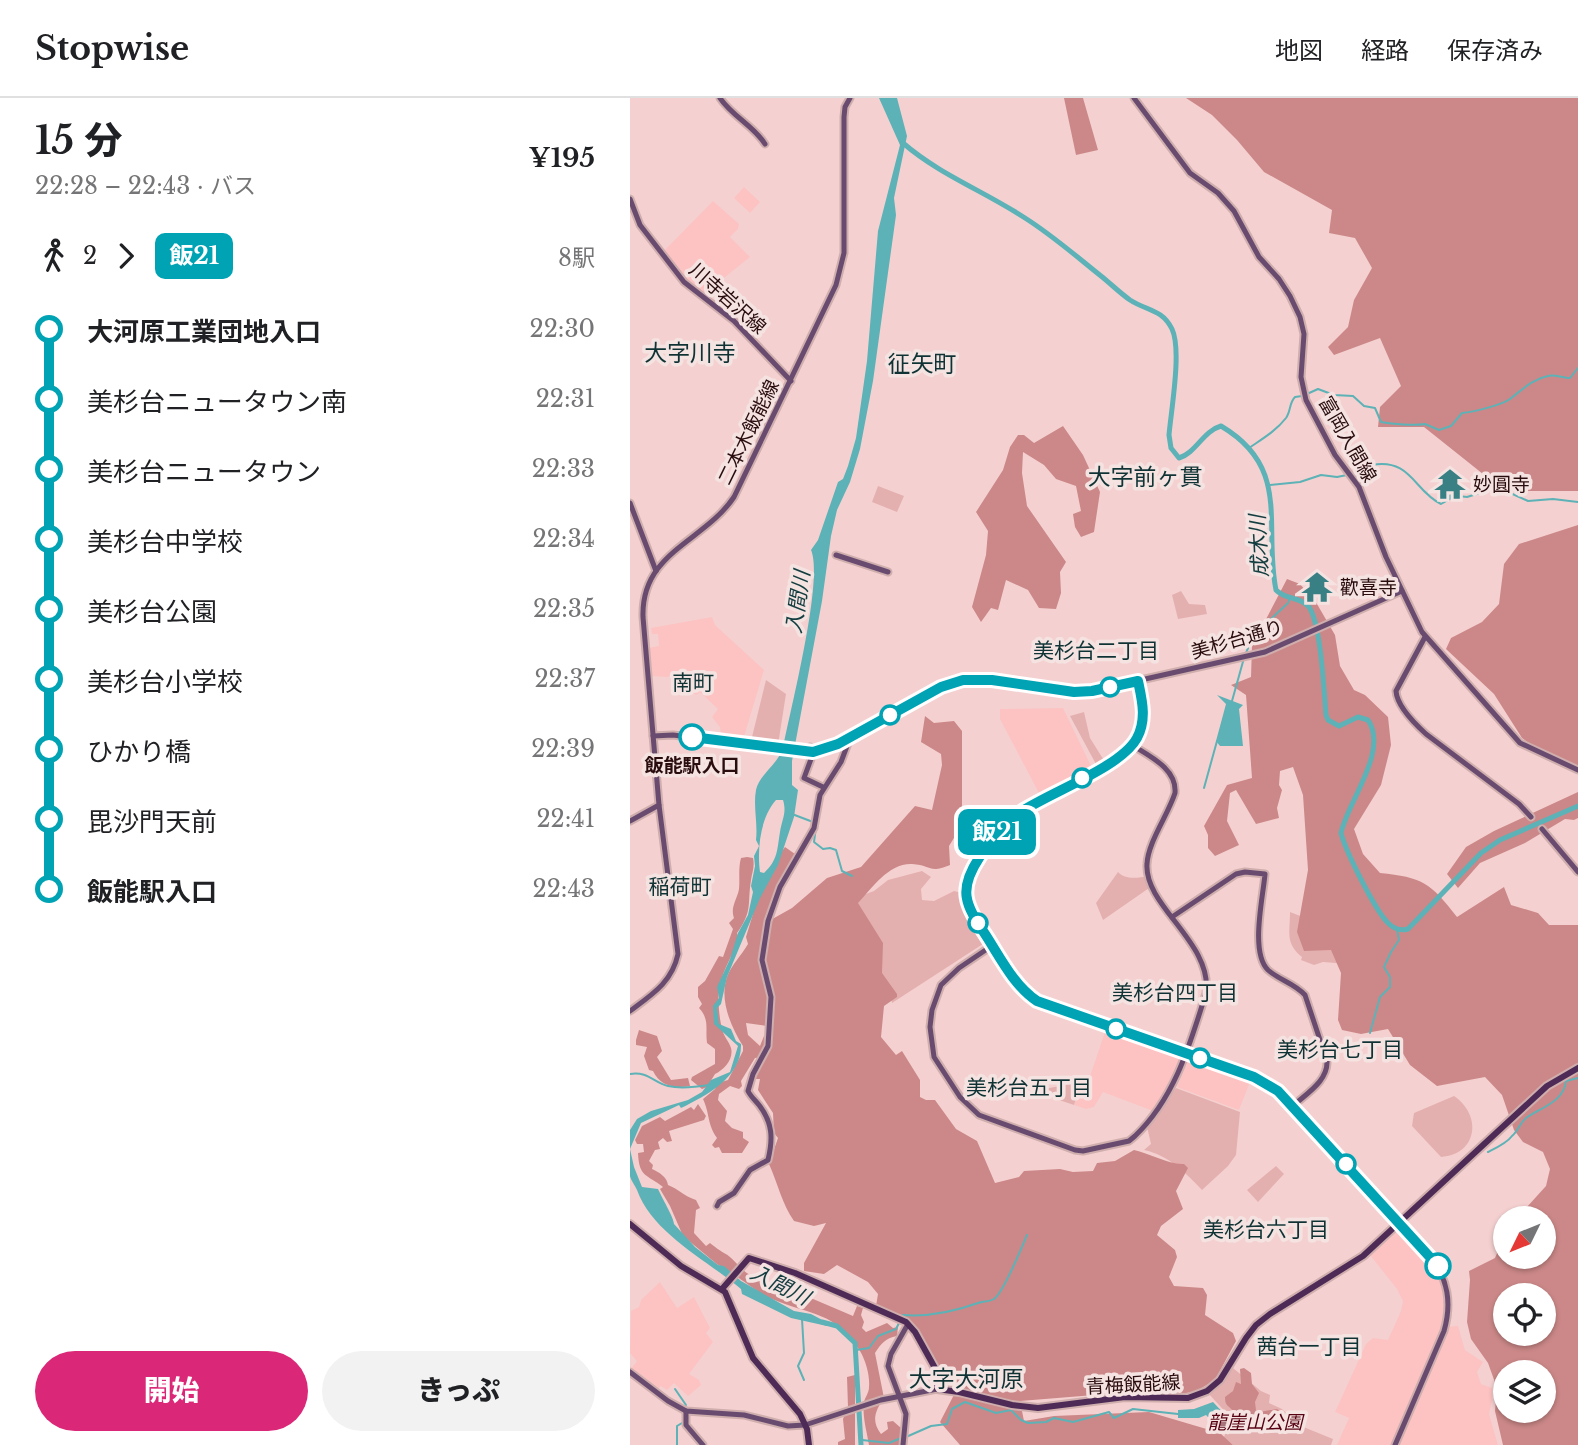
<!DOCTYPE html>
<html lang="ja">
<meta charset="utf-8">
<style>
body{margin:0;font-family:"Libre Baskerville","Noto Sans JP",serif;background:#f2f2f2;color:#202124;height:100vh;display:flex;flex-direction:column;font-size:26px;white-space:nowrap}
*{box-sizing:border-box;margin:0}
p{font-size:23px;color:#757577}
.icon{flex:none;width:38px;height:38px;fill:none;stroke:currentColor;stroke-width:2;stroke-linecap:round;stroke-linejoin:round}
.map{position:relative;flex:1;overflow:hidden}
.details{display:flex;flex-direction:column;background:#fff;width:630px}
.details>*{flex:none}
.badge{padding:0 14px;border-radius:10px;font-size:24px;line-height:46px}
.needle{width:46px;rotate:227deg}
.controls{position:absolute;left:863px;top:1108px;display:grid;gap:14px}
.controls a{display:grid;place-items:center;width:63px;height:63px;border-radius:50%;background:#fff;box-shadow:0 2px 5px #0004;font-size:35px}
.map>.badge{position:absolute;translate:-50% -50%;box-shadow:0 0 0 4px #fff}
.legs{display:flex;align-items:center;gap:10px;height:77px;padding:0 35px;font-size:23px}
.legs p{margin-inline-start:auto}
.head{display:flex;align-items:center;justify-content:space-between;height:119px;padding:0 35px}
h1{font-size:38px;font-weight:800;line-height:52px}
.button{display:flex;gap:14px;margin-top:auto;padding:14px 35px}
.button a{flex:1;height:80px;border-radius:42px;background:#db2777;color:#fff;font-size:28px;font-weight:800;line-height:80px;text-align:center}
.button a+a{background:#f2f2f2;color:#202124}
ul{padding:0 35px;list-style:none}
li{display:flex;align-items:center;gap:24px;height:70px;font-size:26px}
li i{display:grid;place-items:center;width:10px;height:100%;margin:0 9px;background:currentColor}
li i::after{content:'';width:18px;height:18px;margin:-9px;border:5px solid;border-radius:50%;background:#fff}
li p{margin-inline-start:auto}
li:first-child i{background:linear-gradient(#0000 50%,currentColor 0)}
li:last-child i{background:linear-gradient(currentColor 50%,#0000 0)}
header{display:flex;align-items:center;gap:42px;box-sizing:border-box;height:98px;padding:0 35px;background:#fff;border-bottom:2px solid #e0e0e0}
header strong{font-size:33px}
nav{display:flex;gap:38px;margin-inline-start:auto;font-size:24px}
main{display:flex;flex:1;min-height:0}
.map>svg:first-child{display:block}
.built{fill:#fcc3c2}
.green{fill:#e4b0af}
.forest{fill:#c88;fill-rule:evenodd}
.water{fill:#5cb2b6;fill-rule:evenodd}
.lines{fill:none;stroke-linecap:round;stroke-linejoin:round}
.stream{stroke:#5cb2b6;stroke-width:2}
.river{stroke:#5cb2b6;stroke-width:5}
.secondary-casing{stroke:#cfaead;stroke-width:9}
.primary-casing{stroke:#cfaead;stroke-width:10}
.secondary{stroke:#694b70;stroke-width:5}
.primary{stroke:#4e2b56;stroke-width:6}
.secondary-bridge-casing{stroke:#cfaead;stroke-width:9;stroke-linecap:butt}
.secondary-bridge{stroke:#694b70;stroke-width:5}
.line-1-casing{stroke:#fff;stroke-width:16}
.line-1{stroke:#00a3b4;stroke-width:10}
.stop-1-dot{fill:#fff;stroke:#00a3b4;stroke-width:3.5}
.labels{text-anchor:middle;stroke-width:7;stroke-linejoin:round;paint-order:stroke}
.street-label{font-size:19px;fill:#290c0d;stroke:#f5e3e2}
.poi-label{font-size:19px;fill:#290c0d;stroke:#f5e3e2;text-anchor:start}
.stop-label{font-size:19px;font-weight:bold;fill:#290c0d;stroke:#f5e3e2}
.park-label{font-size:19px;font-style:italic;fill:#560212;stroke:#f5e3e2}
.water-label{font-size:21px;font-style:italic;fill:#133d3f;stroke:#f5e3e2}
.neighbourhood-label{font-size:21px;fill:#0f3334;stroke:#f5e3e2}
.quarter-label{font-size:23px;fill:#0f3334;stroke:#f5e3e2}
</style>
<header>
<strong>Stopwise</strong>
<nav><a>地図</a><a>経路</a><a>保存済み</a></nav>
</header>
<main>
<section class="details">
<div class="head"><div><h1>15 分</h1><p>22:28 – 22:43 · バス</p></div><b>¥195</b></div>
<div class="legs"><svg class="icon" aria-label="walk" viewBox="0 0 24 24"><circle cx="13" cy="4" r="2"/><path d="M13 8l-2 6 4 7M11 14l-3 7M7 12l3-4h3l4 4"/></svg>2<svg class="icon" aria-label="forward" viewBox="0 0 24 24"><path d="M9 5l7 7-7 7"/></svg><b class="badge" style="background:#00a3b4;color:#fff">飯21</b><p>8駅</p></div>
<ul>
<li><i style="color:#00a3b4"></i><b>大河原工業団地入口</b><p>22:30</p></li>
<li><i style="color:#00a3b4"></i><span>美杉台ニュータウン南</span><p>22:31</p></li>
<li><i style="color:#00a3b4"></i><span>美杉台ニュータウン</span><p>22:33</p></li>
<li><i style="color:#00a3b4"></i><span>美杉台中学校</span><p>22:34</p></li>
<li><i style="color:#00a3b4"></i><span>美杉台公園</span><p>22:35</p></li>
<li><i style="color:#00a3b4"></i><span>美杉台小学校</span><p>22:37</p></li>
<li><i style="color:#00a3b4"></i><span>ひかり橋</span><p>22:39</p></li>
<li><i style="color:#00a3b4"></i><span>毘沙門天前</span><p>22:41</p></li>
<li><i style="color:#00a3b4"></i><b>飯能駅入口</b><p>22:43</p></li>
</ul>
<div class="button"><a>開始</a><a>きっぷ</a></div>
</section>
<div class="map">
<svg width="948" height="1347" viewBox="0 0 948 1347">
<rect width="100%" height="100%" fill="#f4d1d0"/>
<!-- built -->
<g class="built">
<polygon points="114,89 130,104 120,115 104,100"/>
<polygon points="83,103 109,126 108,131 100,139 120,159 74,196 57,182 34,153"/>
<polygon points="82,519 85,527 134,572 113,642 91,638 90,629 82,619 88,611 70,594 66,597 42,575 38,579 21,578 18,550 29,548 28,536 22,536 21,530"/>
<polygon points="433,610 462,670 411,699 370,621 370,611"/>
<polygon points="476,931 551,957 540,990 523,1013 473,994 464,1009 456,1011 444,1007 451,988 458,984"/>
<polygon points="559,961 617,981 620,984 609,1012 547,989"/>
<polygon points="766,1135 776,1135 808,1173 816,1190 818,1212 815,1229 828,1228 835,1252 853,1264 847,1274 851,1286 862,1290 862,1302 859,1316 868,1347 707,1347 719,1320 705,1314 736,1246 743,1240 758,1242 771,1213 773,1203 767,1191 740,1157"/>
<polygon points="30,1184 47,1210 64,1199 80,1230 76,1235 83,1244 59,1276 69,1282 71,1287 58,1298 44,1285 37,1292 31,1288 28,1291 1,1271 7,1263 0,1255 1,1213 9,1209 11,1202"/>
</g>
<!-- green -->
<g class="green">
<polygon points="248,388 274,398 267,414 242,404"/>
<polygon points="551,493 559,506 575,507 577,516 548,521 542,497"/>
<polygon points="136,582 156,596 148,647 121,643"/>
<polygon points="454,614 460,640 475,664 467,668 440,618"/>
<polygon points="292,773 301,779 291,791 292,802 304,803 324,793 332,795 338,818 356,844 262,905 261,897 196,784 233,797 244,793 258,782"/>
<path d="M488,774C495,782 508,780 518,778L522,788L473,822L466,805Z"/>
<path d="M660,814L722,838L718,866L693,864L684,867L671,862L672,859C655,845 660,835 660,814Z"/>
<polygon points="446,985 450,988 444,1007 411,996 414,991"/>
<path d="M546,990L610,1014L606,1057L598,1068L572,1092C556,1075 538,1057 514,1052L521,1046L517,1029Z"/>
<path d="M824,998C852,1017 848,1056 811,1059L782,1028L784,1015Z"/>
<polygon points="646,1068 654,1076 628,1104 617,1092"/>
<polygon points="603,1270 631,1293 640,1297 639,1305 652,1311 671,1328 703,1341 701,1347 603,1347 594,1339 601,1320 578,1295 595,1282"/>
</g>
<!-- forest -->
<g class="forest">
<polygon points="434,0 453,0 468,52 446,57"/>
<polygon points="556,0 948,0 948,393 895,393 858,380 794,329 748,329 750,309 771,288 750,240 704,257 698,249 718,229 724,202 742,170 725,140 699,135 702,112 634,74 607,42 582,17"/>
<polygon points="433,328 453,357 470,394 464,434 451,439 445,429 443,416 451,413 446,388 426,381 414,367 393,354 392,375 397,408 436,464 430,474 431,495 426,511 409,510 398,492 376,482 368,512 361,510 351,524 342,509 356,457 358,433 346,414 373,372 380,349 388,337 394,337 404,345"/>
<polygon points="948,427 948,669 908,652 892,640 864,596 816,551 821,540 852,524 869,506 874,466 889,446"/>
<path d="M657,481L670,486L687,506L705,537L710,568L724,592L735,597L758,619L761,647L751,687L724,731L733,756L750,775C792,779 801,785 827,819L874,789L881,807L908,815L919,827H948V1347H873L865,1313L867,1290L858,1265L841,1241L837,1224L840,1182L839,1173L865,1160L875,1137V1158H914V1120H887L916,1088L920,1071L913,1054L893,1044L884,1032L872,997L855,979L807,988L780,967L758,931L731,936L712,932L708,922L711,875L701,852L674,853L667,834L678,772L673,697L663,669L650,673L649,687L652,692L647,710L649,720L626,726L606,692L600,695L597,723L609,747L585,758L578,750V737L574,728L597,687L622,680L616,597L601,587L621,579L622,548ZM875,1197H914V1236H875ZM875,1274H914V1312H875Z"/>
<path d="M295,618L304,625L324,623L332,633V727L319,748L320,767C299,776 301,767 282,766C259,765 242,790 228,805L253,845L252,875L267,896V899L254,908L251,939L266,957L272,953L290,982V999L296,1002H305L326,1031L347,1043L365,1085L389,1079L394,1073L430,1071L443,1074L463,1073L467,1065L485,1063L504,1052C519,1055 539,1067 554,1066L558,1070L546,1093L553,1111L531,1128L527,1137L545,1152L547,1159L539,1179L544,1188L573,1190L577,1197L575,1217L603,1235L606,1243L585,1282L565,1294L546,1296L502,1294L390,1303L394,1323L424,1318L519,1314L590,1335L603,1347H330L310,1324L329,1287L298,1257L286,1232L274,1219L246,1208L248,1196L238,1184L207,1167L194,1176L174,1173V1165L196,1125L184,1128L164,1123C152,1106 148,1086 139,1066L148,1040L144,1035L143,1015L128,992L130,981H124V976L135,959L125,960L111,983L112,988L109,991L100,988L89,996L88,1002L97,1013L95,1023L102,1030L113,1034V1040L119,1044L112,1055H92L89,1049L85,1050L82,1047L87,1040C77,1026 80,1016 73,1001L85,991L88,985L98,982L113,953V948C101,929 89,902 97,879C102,866 111,858 118,846L116,839L135,776L155,749L165,756L137,824L162,810L197,780L231,769L285,708L302,712L312,667L311,656L291,644ZM141,923L143,940L134,938L130,948L118,937L116,925L137,928Z"/>
<polygon points="948,694 948,720 944,722 935,721 895,745 850,765 828,790 817,776 836,749 864,733"/>
<path d="M117,759L123,760C125,769 122,774 121,782C117,807 123,812 107,835L109,841C103,856 93,872 90,887C87,897 89,920 92,930C93,938 99,943 101,950C104,961 94,972 85,976L77,989L72,991L61,982L62,979L85,966V951L77,945C75,931 80,922 69,910L72,906L68,899V889L75,883L89,858L93,859L103,831L99,825L104,820C100,809 107,802 109,791C110,780 108,771 111,760Z"/>
<path d="M9,932L27,938L32,953L27,959L41,982L58,980L60,988C45,991 30,988 23,973L19,972L14,958L17,949L6,947V942Z"/>
<path d="M68,1006L76,1018L74,1022L39,1033L42,1043L37,1044L33,1040L28,1044L30,1051L25,1052L19,1063L23,1067L22,1071C29,1074 37,1079 38,1087C49,1091 53,1098 66,1102L70,1110L66,1112L64,1135L76,1148L80,1145C86,1150 88,1151 94,1155C106,1161 109,1173 126,1180L130,1176L135,1185L145,1192H162L223,1218L227,1208L233,1210L231,1217L234,1224L232,1230L236,1234L257,1225L263,1230L268,1229L267,1238C255,1240 251,1246 245,1255L254,1300C245,1313 241,1323 251,1336L258,1331L257,1324L263,1323L271,1330V1347H239C237,1334 232,1318 234,1304C235,1299 239,1295 239,1289C240,1278 236,1263 230,1253C207,1214 180,1217 142,1201C128,1196 95,1168 88,1167L53,1138L40,1108L30,1091L33,1089C17,1076 9,1080 8,1055L14,1054L13,1046H7L5,1042L12,1028L30,1019L35,1023L61,1009L64,1012Z"/>
<path d="M614,1270L621,1275L622,1286L629,1295L625,1304L626,1312L629,1314L647,1311L657,1318L647,1326L640,1320C623,1331 616,1326 603,1313C598,1307 595,1308 595,1299L603,1293L606,1284L611,1286L610,1271Z"/>
<polygon points="225,1277 225,1347 208,1347 208,1344 215,1341 213,1321 218,1309 217,1279"/>
</g>
<!-- water -->
<g class="water">
<path d="M249,0H267L277,38L264,100L266,117L243,283L230,351L220,384L207,412L201,438L192,503L162,663V687L168,692L164,719L148,767L130,800L97,879L91,906L87,910L89,926L101,931L106,943L111,946C112,979 77,997 51,1010L49,1007L11,1025L0,1051V1032L7,1021L21,1013L58,1002L72,994L81,982L100,974L108,948L84,926L83,908L89,900L87,889L100,861L108,835L118,817L123,794L121,788L125,768L124,758L129,748L126,742C128,726 123,708 126,692C129,677 148,666 153,650C160,613 194,481 181,452L188,442L208,384L213,381L218,368L226,340L237,263L248,133L270,47ZM146,702H153C157,715 152,721 150,734C147,752 148,762 134,775L130,774C127,752 130,720 146,702Z"/>
<polygon points="587,597 613,607 609,611 613,648 590,648 586,643 596,606"/>
<path d="M0,1051L4,1069L12,1089L28,1091C32,1100 44,1120 44,1126L65,1149L88,1167L94,1168L111,1183L164,1213L181,1216L198,1225L197,1228L161,1220L112,1196L111,1191C77,1162 23,1136 7,1092C5,1087 1,1083 0,1078C0,1070 0,1060 0,1051Z"/>
<polygon points="583,1304 599,1321 595,1329 583,1324 576,1317 569,1320 548,1320 548,1312 564,1311"/>
</g>
<g class="lines">
<!-- stream -->
<g class="stream">
<path d="M677,296L688,291L704,297L723,298L734,308L745,310L751,324C762,326 785,328 795,326L809,332L821,328L832,315C843,314 872,307 880,301C892,292 902,281 918,278C924,276 933,280 940,280L948,270"/>
<path d="M619,350C632,341 646,333 656,320C661,313 659,305 665,299L672,298"/>
<path d="M722,375L731,378L742,367C781,360 784,393 811,406L820,401V397L837,399L850,395L854,383L898,403L923,401L948,404"/>
<polyline points="639,387 670,384 691,377 707,379 717,377"/>
<polyline points="616,555 623,538 658,505 660,500"/>
<polyline points="602,603 614,560"/>
<polyline points="574,690 587,643"/>
<polyline points="162,716 183,724"/>
<polyline points="186,729 184,744 193,751 200,750 206,752 212,773 222,778"/>
<polyline points="740,935 750,899 760,889 760,879 754,869 761,854 769,842 767,831"/>
<path d="M0,976C18,973 24,985 38,988C51,991 66,989 79,987"/>
<path d="M858,1054C866,1050 877,1045 882,1038C888,1033 889,1026 896,1020C910,1010 934,1004 936,983L948,980"/>
<path d="M271,1220L273,1217C299,1219 323,1214 348,1205C353,1203 359,1204 364,1201C373,1195 392,1149 397,1137"/>
<polyline points="172,1221 174,1255 168,1268 174,1282"/>
<polyline points="226,1252 239,1250 248,1238 266,1231 269,1225"/>
<polyline points="45,1291 56,1307"/>
<polyline points="597,1324 607,1329"/>
<polyline points="276,1339 301,1328 317,1326 322,1311 335,1304 366,1315 381,1312 391,1322 398,1325 416,1324 424,1320 443,1324 479,1314 484,1320 503,1311 548,1316"/>
<polyline points="232,1342 259,1345 271,1340"/>
<polyline points="47,1347 47,1328 52,1325"/>
</g>
<!-- river -->
<g class="river">
<path d="M273,45C310,77 354,93 395,120C422,137 446,158 471,178C481,186 490,195 500,202C517,213 532,211 542,231C552,252 541,313 539,337L541,350L549,360C566,355 573,333 591,328C662,370 633,427 646,492C655,502 670,498 679,509C691,526 694,594 696,617L698,622L709,628L728,619L738,622C759,653 718,703 711,735C716,754 745,812 758,825C764,831 771,833 778,831L851,755L870,742L948,708"/>
<polyline points="192,1224 207,1228 225,1245 231,1347"/>
</g>
<defs>
<g id="secondary">
<path d="M90,0C102,18 124,28 135,46"/>
<polyline points="504,0 560,75 588,95 604,113 629,159 649,181 660,198 670,219 674,236 671,279 676,302 705,357 729,389 756,459 792,534 890,645 948,672"/>
<polyline points="0,101 10,127 54,184 104,223 161,283"/>
<polyline points="0,405 26,473"/>
<polyline points="206,457 258,474"/>
<path d="M795,539L766,593C767,608 785,626 796,636L889,706L901,719"/>
<path d="M507,583C512,603 517,621 506,640C490,672 416,696 385,717C370,728 360,743 350,758C327,794 336,807 358,840C372,862 385,888 407,903L624,979L648,993L801,1159C818,1182 822,1205 814,1233L765,1347"/>
<polyline points="23,638 43,637 120,647"/>
<path d="M208,646L311,589C359,566 411,599 462,593L635,554L772,493"/>
<polyline points="180,649 181,661 174,680 193,689"/>
<path d="M0,723L29,707L13,519C11,454 74,444 104,399L206,187L214,155V19L215,9L220,0"/>
<polyline points="912,731 948,774"/>
<path d="M542,819L606,776L615,774L635,776C633,800 620,854 638,872C649,882 664,885 675,897L697,963C698,983 677,995 663,1008"/>
<path d="M363,847L329,870L311,887L302,912L300,929L304,959L330,999L349,1017L445,1052L453,1053L499,1043L505,1038C545,1000 560,946 576,895C583,845 514,808 517,766C518,744 538,717 545,695C547,671 521,659 502,647"/>
<path d="M0,913C23,896 42,884 48,856L29,707"/>
<path d="M87,1108L89,1104L104,1095L120,1072L138,1062C143,1041 143,1025 129,1007C125,1002 121,999 118,993L123,976L138,948L141,899L132,862L138,823L150,789L184,730L190,697L211,664L220,640"/>
<polyline points="0,1274 38,1303 56,1313 114,1317 158,1328 175,1327 251,1302 307,1291"/>
<polyline points="56,1313 56,1327 73,1347"/>
<polyline points="273,1347 276,1316 258,1268 261,1256 278,1226"/>
</g>
<g id="primary">
<polyline points="0,1126 51,1168 95,1194 123,1260 170,1316 177,1331 179,1347"/>
<polyline points="92,1191 119,1160 165,1175 276,1224 285,1234 305,1270 307,1291 329,1294 382,1307 408,1310 495,1299 558,1300 577,1293 590,1282 616,1240 626,1227 640,1216 733,1158 917,988 948,970"/>
</g>
</defs>
<!-- secondary casing -->
<use href="#secondary" class="secondary-casing"/>
<!-- primary casing -->
<use href="#primary" class="primary-casing"/>
<!-- secondary -->
<use href="#secondary" class="secondary"/>
<!-- primary -->
<use href="#primary" class="primary"/>
<defs>
<path id="secondary-bridge" d="M120,647C150,651 179,659 208,646"/>
</defs>
<!-- secondary-bridge casing -->
<use href="#secondary-bridge" class="secondary-bridge-casing"/>
<!-- secondary-bridge -->
<use href="#secondary-bridge" class="secondary-bridge"/>
</g>
<g class="lines">
<defs>
<path id="line-1" d="M62,639L183,654L208,646L311,589L333,582H362L444,594L462,593L508,583C512,602 517,621 507,640C490,671 414,696 383,719C368,730 359,745 349,760C328,792 335,806 355,836C370,859 384,888 407,903L624,979L648,993L808,1168"/>
</defs>
<!-- line-1 casing -->
<use href="#line-1" class="line-1-casing"/>
<!-- line-1 -->
<use href="#line-1" class="line-1"/>
</g>
<!-- icons -->
<defs>
<symbol id="temple-bare" viewBox="-9 -9 18 18"><path d="M0-6L5-2H3V0L6.5 2.5H4V6H1.5V3h-3V6H-4V2.5H-6.5L-3 0V-2H-5Z" fill="#388084" stroke="#f5e3e2" stroke-width="2.5" paint-order="stroke"/></symbol>
</defs>
<g fill-rule="evenodd">
<use href="#temple-bare" x="798" y="364" width="44" height="44"/>
<use href="#temple-bare" x="665" y="467" width="44" height="44"/>
</g>
<!-- markers -->
<g class="stop-1-dot">
<circle cx="480" cy="589" r="9"/>
<circle cx="260" cy="617" r="9"/>
<circle cx="62" cy="639" r="12"/>
<circle cx="452" cy="680" r="9"/>
<circle cx="348" cy="825" r="9"/>
<circle cx="486" cy="931" r="9"/>
<circle cx="570" cy="960" r="9"/>
<circle cx="716" cy="1066" r="9"/>
<circle cx="808" cy="1168" r="12"/>
</g>
<g class="labels">
<!-- street labels -->
<g class="street-label">
<text transform="translate(98 200) rotate(42)" y="7">川寺岩沢線</text>
<text transform="translate(118 334) rotate(-64)" y="7">二本木飯能線</text>
<text transform="translate(718 341) rotate(60)" y="7">富岡入間線</text>
<text transform="translate(607 541) rotate(-16)" y="7">美杉台通り</text>
<text transform="translate(503 1286) rotate(-3)" y="7">青梅飯能線</text>
</g>
<!-- poi labels -->
<g class="poi-label">
<text x="843" y="393">妙圓寺</text>
<text x="710" y="496">歡喜寺</text>
</g>
<!-- stop labels -->
<g class="stop-label">
<text x="62" y="674">飯能駅入口</text>
</g>
<!-- park labels -->
<g class="park-label">
<text x="625" y="1331">龍崖山公園</text>
</g>
<!-- water labels -->
<g class="water-label">
<text transform="translate(629 448) rotate(-93)" y="7">成木川</text>
<text transform="translate(168 504) rotate(-82)" y="7">入間川</text>
<text transform="translate(150 1187) rotate(27)" y="7">入間川</text>
</g>
<!-- neighbourhood labels -->
<g class="neighbourhood-label">
<text x="466" y="560">美杉台二丁目</text>
<text x="63" y="592">南町</text>
<text x="50" y="796">稲荷町</text>
<text x="545" y="902">美杉台四丁目</text>
<text x="710" y="959">美杉台七丁目</text>
<text x="399" y="997">美杉台五丁目</text>
<text x="636" y="1139">美杉台六丁目</text>
<text x="679" y="1256">茜台一丁目</text>
</g>
<!-- quarter labels -->
<g class="quarter-label">
<text x="60" y="263">大字川寺</text>
<text x="292" y="274">征矢町</text>
<text x="515" y="387">大字前ヶ貫</text>
<text x="336" y="1289">大字大河原</text>
</g>
</g>
</svg>
<div class="controls">
<a><svg class="needle" viewBox="-14 -14 28 28"><path d="M0-13l5 13h-10z" fill="#e53935"/><path d="M0 13l5-13h-10z" fill="#757577"/></svg></a>
<a><svg class="icon" aria-label="locate" viewBox="0 0 24 24"><circle cx="12" cy="12" r="6"/><path d="M12 2v4M12 18v4M2 12h4M18 12h4"/></svg></a>
<a><svg class="icon" aria-label="layers" viewBox="0 0 24 24"><path d="M12 4l9 5-9 5-9-5zM3 14l9 5 9-5"/></svg></a>
</div>
<b class="badge" style="left:367px;top:734px;background:#00a3b4;color:#fff">飯21</b>
</div>
</main>
